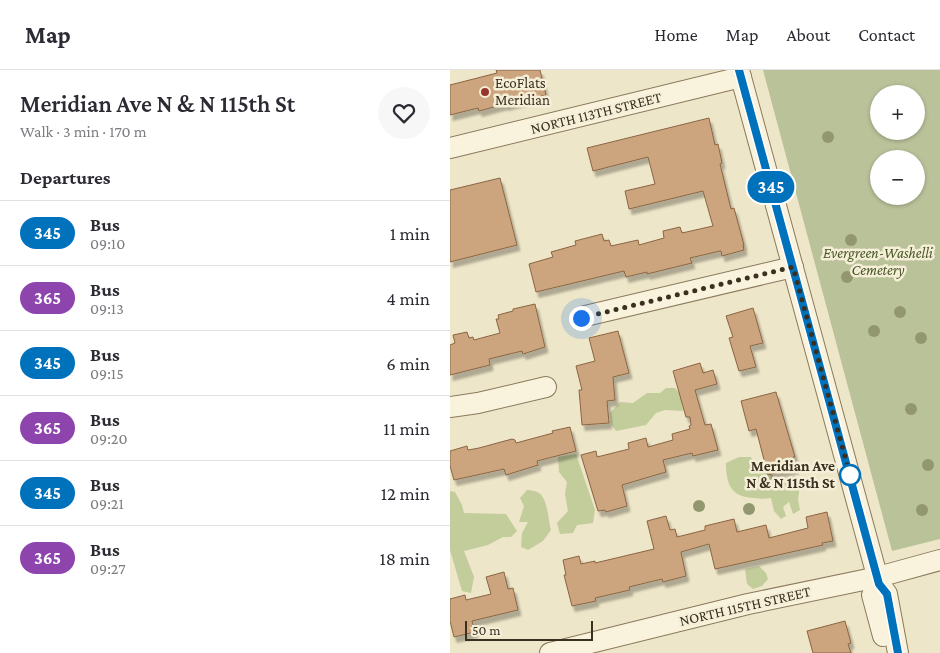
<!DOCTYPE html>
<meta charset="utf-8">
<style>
body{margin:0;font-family:"Crimson Pro",serif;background:#f7f7f7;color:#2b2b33;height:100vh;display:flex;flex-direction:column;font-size:19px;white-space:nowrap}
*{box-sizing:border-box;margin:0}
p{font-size:16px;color:#7c7c81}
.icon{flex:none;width:28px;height:28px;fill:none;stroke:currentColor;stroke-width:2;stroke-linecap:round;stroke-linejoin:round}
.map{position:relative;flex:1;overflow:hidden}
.panel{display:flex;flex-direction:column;background:#fff;width:450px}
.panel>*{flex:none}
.badge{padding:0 10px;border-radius:16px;font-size:18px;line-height:32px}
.buttons{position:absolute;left:420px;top:15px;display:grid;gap:10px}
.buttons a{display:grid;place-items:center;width:55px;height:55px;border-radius:50%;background:#fff;box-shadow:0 1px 4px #0004;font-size:25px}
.scale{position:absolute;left:15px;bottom:12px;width:128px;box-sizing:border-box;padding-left:5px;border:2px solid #3b2f20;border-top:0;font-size:14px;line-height:18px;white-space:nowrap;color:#3b2f20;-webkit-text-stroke:4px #f6efd8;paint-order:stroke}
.you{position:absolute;width:25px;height:25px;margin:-12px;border:4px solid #fff;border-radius:50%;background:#1a73e8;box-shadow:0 0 0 8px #1a73e833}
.map>.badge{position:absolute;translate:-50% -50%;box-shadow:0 0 0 2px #fff}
h2{padding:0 20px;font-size:19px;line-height:45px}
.round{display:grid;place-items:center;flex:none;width:52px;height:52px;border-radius:26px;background:#f7f7f7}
.headline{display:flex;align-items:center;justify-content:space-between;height:85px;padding:0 20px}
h1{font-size:24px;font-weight:600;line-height:38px}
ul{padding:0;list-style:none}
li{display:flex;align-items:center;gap:15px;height:65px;padding:0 20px;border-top:1px solid #e1e1e2}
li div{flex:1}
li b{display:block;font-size:19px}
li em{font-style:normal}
li .badge{min-width:55px;font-weight:700;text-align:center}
header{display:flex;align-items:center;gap:30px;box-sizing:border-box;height:70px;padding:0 25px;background:#fff;border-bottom:1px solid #e1e1e2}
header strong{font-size:24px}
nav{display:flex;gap:28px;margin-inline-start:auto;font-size:18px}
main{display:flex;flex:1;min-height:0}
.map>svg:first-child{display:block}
.green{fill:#c3cd9c}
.cemetery{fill:#bac29a;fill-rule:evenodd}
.building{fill:#cca57e;stroke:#8a6543;filter:url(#shadow)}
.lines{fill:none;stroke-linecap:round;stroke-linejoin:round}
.minor-casing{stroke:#8b795d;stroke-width:22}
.minor{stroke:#f9f2dc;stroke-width:20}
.tree{fill:#92976f}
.line-casing{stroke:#fff;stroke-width:11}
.line{stroke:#0072bc;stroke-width:8}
.walk{stroke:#3b2f20;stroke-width:5;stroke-dasharray:0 9}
.poi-dot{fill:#99352d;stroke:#f6efd8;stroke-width:2}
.stop-dot{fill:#fff;stroke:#0072bc;stroke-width:2.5}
.labels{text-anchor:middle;stroke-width:5;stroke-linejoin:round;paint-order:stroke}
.poi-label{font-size:15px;fill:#3b2f20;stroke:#f6efd8;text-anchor:start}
.street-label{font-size:15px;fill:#3b2f20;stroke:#f6efd8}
.park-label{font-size:15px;font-style:italic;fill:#475727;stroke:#f6efd8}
.stop-label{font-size:15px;font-weight:bold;fill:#3b2f20;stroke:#f6efd8;text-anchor:end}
</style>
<header>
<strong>Map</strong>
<nav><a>Home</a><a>Map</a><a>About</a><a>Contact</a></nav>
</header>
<main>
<section class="panel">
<div class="headline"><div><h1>Meridian Ave N &amp; N 115th St</h1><p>Walk · 3 min · 170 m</p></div><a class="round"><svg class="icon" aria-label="heart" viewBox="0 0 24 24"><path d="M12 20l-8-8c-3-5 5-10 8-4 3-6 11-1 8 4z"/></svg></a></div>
<h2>Departures</h2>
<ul>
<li><span class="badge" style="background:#0072bc;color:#fff">345</span><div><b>Bus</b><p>09:10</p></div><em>1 min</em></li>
<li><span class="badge" style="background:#8e44ad;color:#fff">365</span><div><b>Bus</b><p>09:13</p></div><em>4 min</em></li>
<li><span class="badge" style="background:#0072bc;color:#fff">345</span><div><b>Bus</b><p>09:15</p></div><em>6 min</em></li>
<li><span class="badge" style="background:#8e44ad;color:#fff">365</span><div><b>Bus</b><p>09:20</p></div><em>11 min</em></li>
<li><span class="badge" style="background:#0072bc;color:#fff">345</span><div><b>Bus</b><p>09:21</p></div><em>12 min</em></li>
<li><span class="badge" style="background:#8e44ad;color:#fff">365</span><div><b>Bus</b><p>09:27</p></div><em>18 min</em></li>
</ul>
</section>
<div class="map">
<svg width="490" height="583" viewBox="0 0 490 583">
<defs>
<filter id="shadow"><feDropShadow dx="3" dy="5.5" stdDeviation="1" flood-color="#0004"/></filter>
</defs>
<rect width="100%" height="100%" fill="#eee6c8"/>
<!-- green -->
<g class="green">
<polygon points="216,318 225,318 231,325 233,341 215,340 206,343 196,355 166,361 161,354 160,343 170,332 183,333 197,323 210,323"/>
<polygon points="126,384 145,440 143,453 127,455 123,463 110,464 107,453 118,441 115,424 117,412 109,402 108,387"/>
<path d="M289,387H301L307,399C318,399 322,404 329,412L344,406L351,409L348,429L350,440L343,444L339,432L333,437L336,446L331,449L324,441L321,428C315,429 310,429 304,428C281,427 276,414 276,393Z"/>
<path d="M77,420C80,420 86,421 89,423C98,429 98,450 101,460L93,471L78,480L71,477L72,463L78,452H69L74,436L70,428Z"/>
<polygon points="0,421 5,422 12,435 14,443 56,444 67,461 61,467 53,467 38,475 14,481 24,507 21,523 12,521 0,480"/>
<polygon points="309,496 316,503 318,509 312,516 303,519 297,514 295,499"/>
</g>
<!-- cemetery -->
<path class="cemetery" d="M313,0H490V469L442,481ZM429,24H466V61H429ZM429,89H466V126H429Z"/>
<!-- building -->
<g class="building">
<polygon points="46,0 90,0 96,25 55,35 55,34 29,41 28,38 0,45 0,15 47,3"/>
<polygon points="259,48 265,75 268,74 272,93 270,94 281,139 284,138 294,175 293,175 294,180 272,186 271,181 270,181 240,188 242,193 197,204 197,202 176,207 174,201 86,222 79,194 103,187 101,182 126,175 125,171 152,164 154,171 159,170 161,176 188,170 189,175 214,168 213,161 230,157 232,163 263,156 253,121 179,139 175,121 205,114 198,87 143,101 137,78"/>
<polygon points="50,108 67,175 0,192 0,120"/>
<polygon points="85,234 95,277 73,284 72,281 39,289 40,295 0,305 0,275 5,273 3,265 17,262 19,268 23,267 24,270 50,263 46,249 49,249 48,245 63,241 63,239"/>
<polygon points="303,238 313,273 300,276 306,297 289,301 279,268 283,267 276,246"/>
<polygon points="168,261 179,303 163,307 165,330 157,331 159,353 132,355 129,320 132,320 126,296 145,291 139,268"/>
<polygon points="250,293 253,303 263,300 267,314 245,320 255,355 261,354 268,380 243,386 242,383 213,390 216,402 172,415 177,436 156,442 155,440 148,441 131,385 146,381 147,387 179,379 178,373 196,368 198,377 223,370 222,364 240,359 239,356 241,355 240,347 236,347 223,301"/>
<polygon points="326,322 345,387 343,387 346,398 318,405 306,359 299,361 291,331"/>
<polygon points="120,357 126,381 87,391 88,395 56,405 54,399 4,410 0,396 0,381 17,376 18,380 29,378 62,369 65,370 66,373 103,363 102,361"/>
<polygon points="377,442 383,471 372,473 373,475 265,499 259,474 231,482 236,506 213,512 212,509 179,517 180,520 145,528 146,531 122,536 114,505 116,505 113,490 129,486 131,494 145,491 145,493 204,479 197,451 216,446 220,460 225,459 227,467 255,460 255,456 284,449 287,462 316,455 319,468 358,458 356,447"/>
<polygon points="54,502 58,519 63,518 68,540 22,551 25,562 4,567 0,551 0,529 15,525 16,530 41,524 36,507"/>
<polygon points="395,551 401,573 398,574 401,583 363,583 357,561"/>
</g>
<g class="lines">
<defs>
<g id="minor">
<polyline points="289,0 429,513 437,524 448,583"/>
<polyline points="0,78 291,7"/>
<polyline points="131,247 343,197"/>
<polyline points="0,337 28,333 96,317"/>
<polyline points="429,513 422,525 433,566"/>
<polyline points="100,583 298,534 428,507 490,490"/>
</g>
</defs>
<!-- minor casing -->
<use href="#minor" class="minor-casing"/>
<!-- minor -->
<use href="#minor" class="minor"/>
</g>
<!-- trees -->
<g class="tree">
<circle cx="378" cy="67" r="6"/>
<circle cx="401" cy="170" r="6"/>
<circle cx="397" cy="207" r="6"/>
<circle cx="450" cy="242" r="6"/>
<circle cx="424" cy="261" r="6"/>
<circle cx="471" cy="268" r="6"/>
<circle cx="461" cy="339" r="6"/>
<circle cx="478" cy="395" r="6"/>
<circle cx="249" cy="436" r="6"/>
<circle cx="299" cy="439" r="6"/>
<circle cx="472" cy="440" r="6"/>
</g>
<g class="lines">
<defs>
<polyline id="line" points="289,0 429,514 437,524 448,583"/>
</defs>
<!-- line casing -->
<use href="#line" class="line-casing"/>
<!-- line -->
<use href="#line" class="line"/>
<!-- walk -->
<polyline class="walk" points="131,248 343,197 400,405"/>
</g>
<!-- markers -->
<circle class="poi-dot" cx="35" cy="22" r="5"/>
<circle class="stop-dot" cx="400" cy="405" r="10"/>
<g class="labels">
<!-- poi labels -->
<g class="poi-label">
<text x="45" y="18">EcoFlats<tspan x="45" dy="17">Meridian</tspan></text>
</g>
<!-- street labels -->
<g class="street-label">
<text transform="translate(146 43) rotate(-14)" y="5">NORTH 113TH STREET</text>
<text transform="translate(295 536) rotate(-13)" y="5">NORTH 115TH STREET</text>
</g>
<!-- park labels -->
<g class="park-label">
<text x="428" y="188">Evergreen-Washelli<tspan x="428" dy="17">Cemetery</tspan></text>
</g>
<!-- stop labels -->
<g class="stop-label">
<text x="385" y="401">Meridian Ave<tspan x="385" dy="17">N &amp; N 115th St</tspan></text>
</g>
</g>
</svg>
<div class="buttons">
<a>+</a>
<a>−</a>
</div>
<div class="scale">50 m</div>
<div class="you" style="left:131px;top:248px"></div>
<b class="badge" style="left:321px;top:117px;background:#0072bc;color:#fff">345</b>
</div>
</main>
